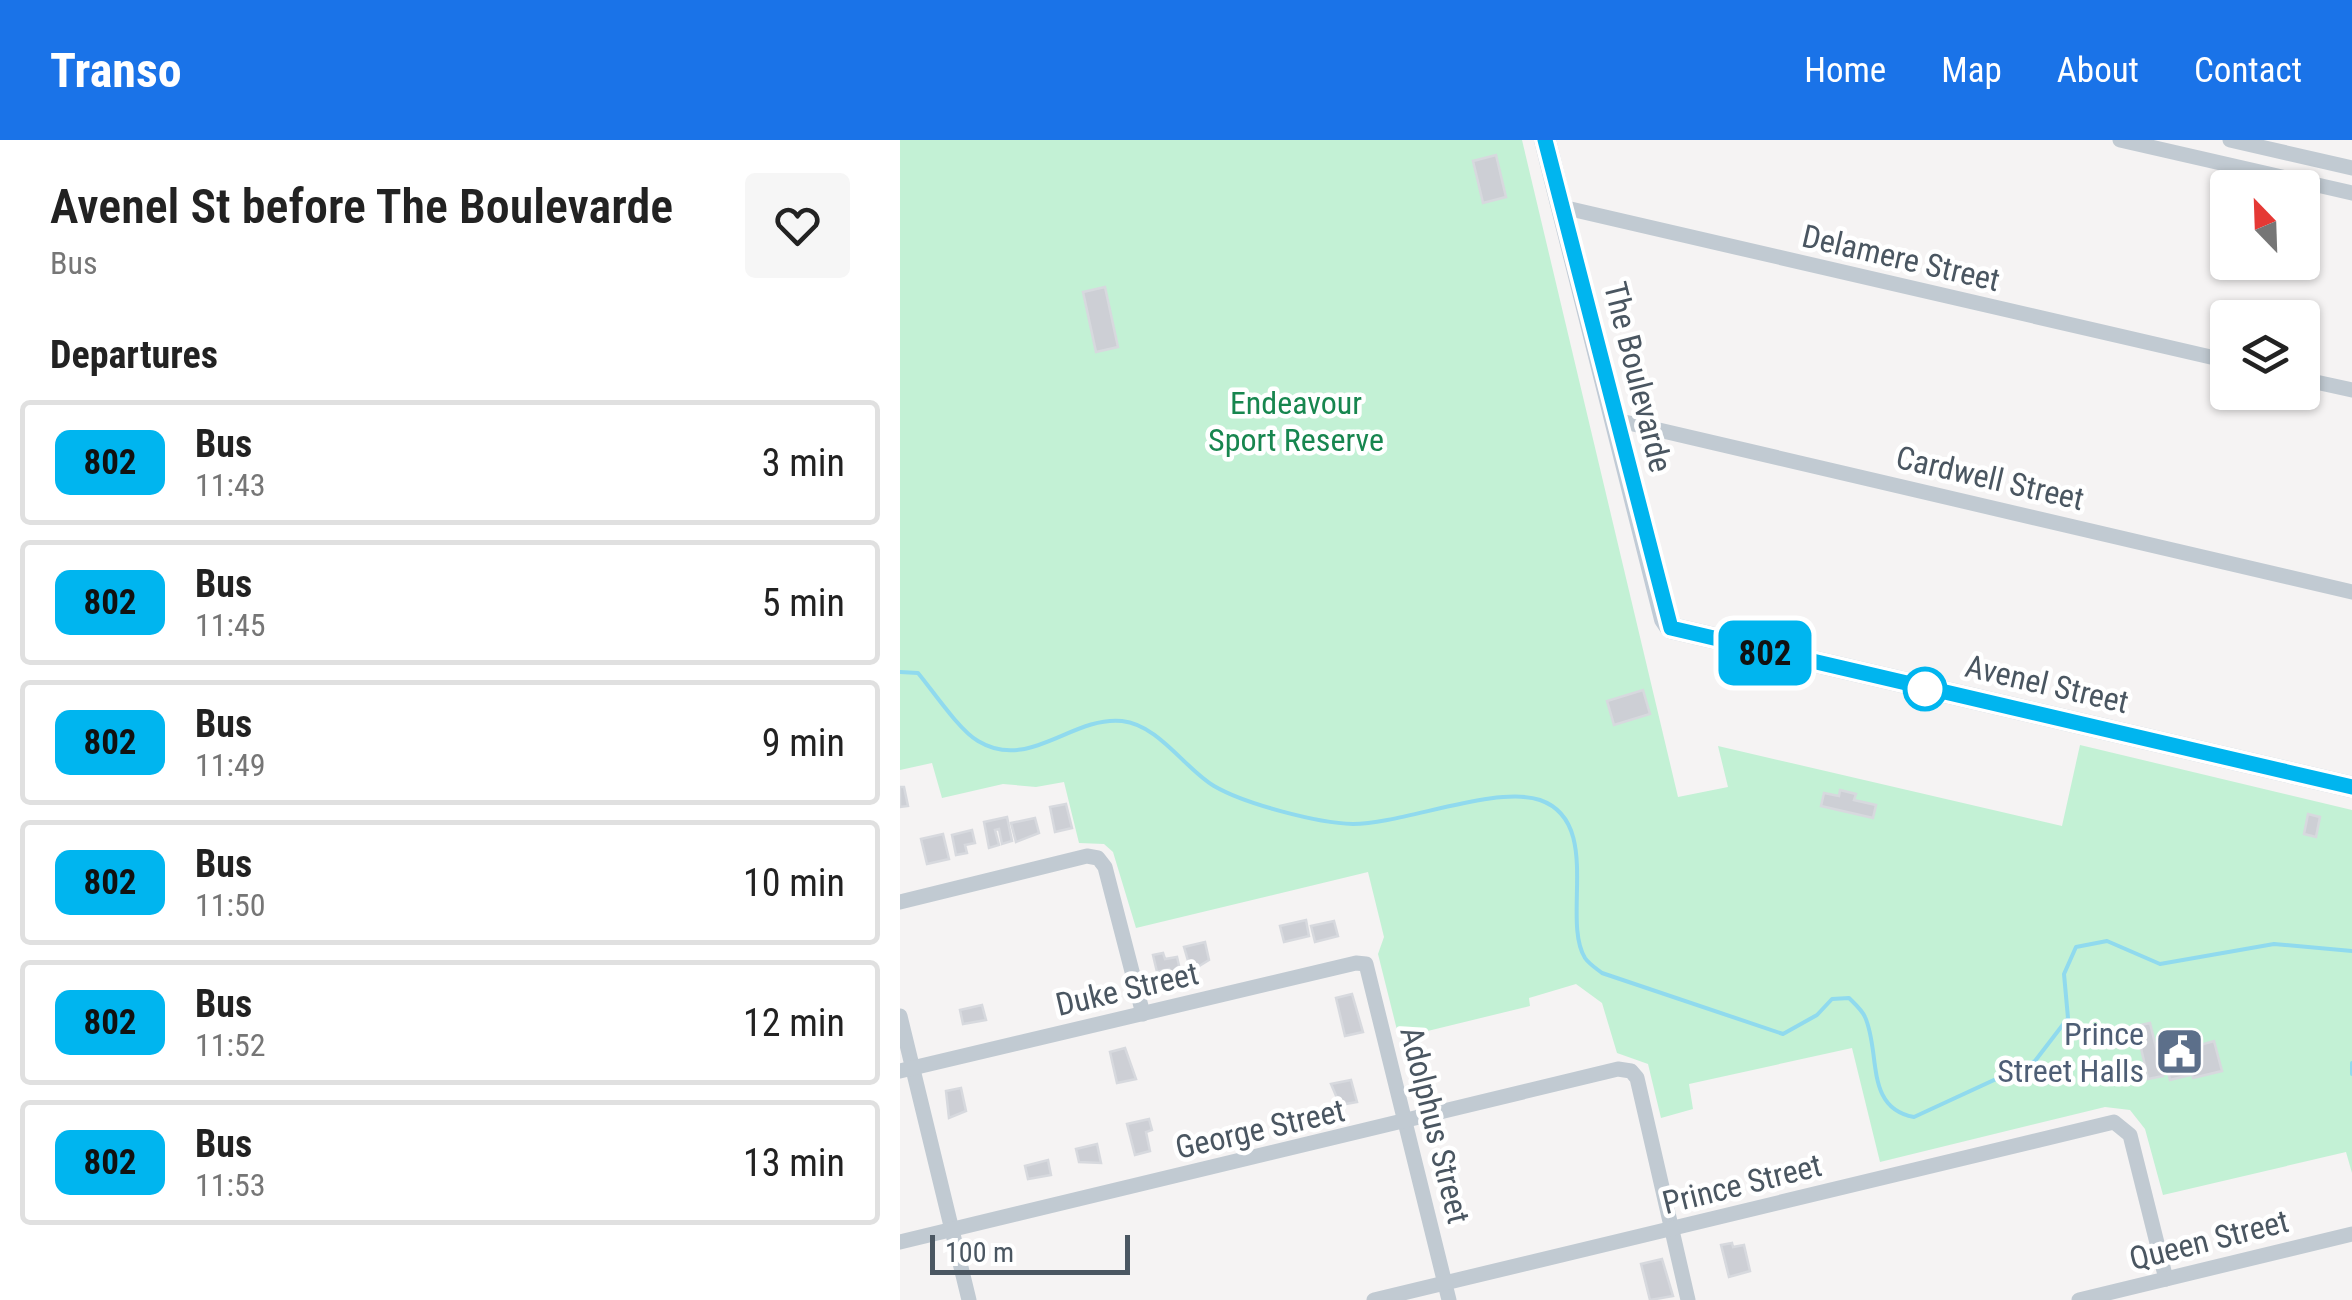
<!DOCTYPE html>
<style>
body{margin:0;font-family:"Roboto Condensed",sans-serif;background:#f6f6f6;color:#222;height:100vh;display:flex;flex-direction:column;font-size:38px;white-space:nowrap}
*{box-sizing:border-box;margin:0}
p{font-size:32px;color:#767676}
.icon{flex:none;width:55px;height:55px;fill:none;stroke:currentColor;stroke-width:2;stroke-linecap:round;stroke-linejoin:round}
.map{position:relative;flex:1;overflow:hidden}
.side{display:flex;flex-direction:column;background:#fff;width:900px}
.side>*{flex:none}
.badge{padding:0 20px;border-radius:15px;font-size:35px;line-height:65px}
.needle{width:65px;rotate:337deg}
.controls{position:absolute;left:1310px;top:30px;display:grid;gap:20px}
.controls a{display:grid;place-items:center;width:110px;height:110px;border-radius:10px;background:#fff;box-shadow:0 2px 8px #0004;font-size:50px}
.scale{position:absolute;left:30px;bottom:25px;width:200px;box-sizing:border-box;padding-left:10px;border:5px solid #4a5661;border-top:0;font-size:28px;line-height:35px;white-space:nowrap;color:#4a5661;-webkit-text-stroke:8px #fff;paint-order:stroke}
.map>.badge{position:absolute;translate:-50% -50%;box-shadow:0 0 0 5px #fff}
h2{padding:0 50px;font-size:38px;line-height:90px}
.round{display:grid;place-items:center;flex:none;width:105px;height:105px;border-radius:10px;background:#f6f6f6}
.overview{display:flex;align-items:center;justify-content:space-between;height:170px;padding:0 50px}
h1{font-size:48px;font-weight:600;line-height:75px}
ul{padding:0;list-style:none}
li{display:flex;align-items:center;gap:30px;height:125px;margin:0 20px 15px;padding:0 30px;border:5px solid #e0e0e0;border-radius:10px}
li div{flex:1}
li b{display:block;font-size:38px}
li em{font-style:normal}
li .badge{min-width:110px;font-weight:700;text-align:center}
header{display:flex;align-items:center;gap:60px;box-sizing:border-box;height:140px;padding:0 50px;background:#1a73e8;color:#fff}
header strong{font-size:48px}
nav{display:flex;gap:55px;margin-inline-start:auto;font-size:35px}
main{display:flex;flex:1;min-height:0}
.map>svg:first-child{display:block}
.green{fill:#c3f1d5}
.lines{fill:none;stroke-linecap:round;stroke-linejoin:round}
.stream{stroke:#90daee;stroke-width:4}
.building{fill:#cdcfd5;stroke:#d7d9de;stroke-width:2.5}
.street{stroke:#c1cad2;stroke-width:15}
.secondary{stroke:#c1cbd6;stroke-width:22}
.line-casing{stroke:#fff;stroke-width:22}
.line{stroke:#00b5ef;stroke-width:15}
.stop-dot{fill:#fff;stroke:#00b5ef;stroke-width:5}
.labels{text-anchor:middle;stroke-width:9;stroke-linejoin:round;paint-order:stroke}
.street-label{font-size:32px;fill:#4a5661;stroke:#fff}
.park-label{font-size:32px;fill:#17864f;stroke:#fff}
.service-label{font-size:32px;fill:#4e5e75;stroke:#fff;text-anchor:end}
</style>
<header>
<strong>Transo</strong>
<nav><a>Home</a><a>Map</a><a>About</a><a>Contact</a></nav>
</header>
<main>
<section class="side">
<div class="overview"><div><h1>Avenel St before The Boulevarde</h1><p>Bus</p></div><a class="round"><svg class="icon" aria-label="heart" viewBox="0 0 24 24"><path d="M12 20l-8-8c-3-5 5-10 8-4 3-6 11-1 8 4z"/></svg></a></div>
<h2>Departures</h2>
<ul>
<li><span class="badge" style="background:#00b5ef;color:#111">802</span><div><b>Bus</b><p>11:43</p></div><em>3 min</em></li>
<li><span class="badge" style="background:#00b5ef;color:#111">802</span><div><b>Bus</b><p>11:45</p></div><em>5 min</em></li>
<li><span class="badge" style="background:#00b5ef;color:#111">802</span><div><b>Bus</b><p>11:49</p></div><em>9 min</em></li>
<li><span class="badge" style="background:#00b5ef;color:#111">802</span><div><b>Bus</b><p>11:50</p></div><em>10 min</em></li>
<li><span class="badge" style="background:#00b5ef;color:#111">802</span><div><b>Bus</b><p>11:52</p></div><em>12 min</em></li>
<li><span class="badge" style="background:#00b5ef;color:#111">802</span><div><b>Bus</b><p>11:53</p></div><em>13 min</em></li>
</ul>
</section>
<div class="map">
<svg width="1452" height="1160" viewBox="0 0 1452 1160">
<rect width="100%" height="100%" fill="#f5f3f3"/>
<!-- green -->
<polygon class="green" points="0,0 622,0 778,657 828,647 818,606 1162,686 1180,605 1452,670 1452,1033 1446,1012 1263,1055 1245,989 1230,970 1205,967 980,1022 952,908 789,944 793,969 761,978 748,924 717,913 702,863 676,844 629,858 630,866 499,898 478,814 484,797 468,732 236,788 213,712 204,704 179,703 164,642 136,647 103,644 42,658 32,623 0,630"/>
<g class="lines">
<!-- stream -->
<g class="stream">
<path d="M0,532L18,533C33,551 59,590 78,601C129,632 171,576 222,581C259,585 285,629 314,646C345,664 417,683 453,684C502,684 596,645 640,660C703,682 661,779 685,818C689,824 697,829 702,833L883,894L917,875L932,859L949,858C954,863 962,870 965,877C981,912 964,968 1014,977L1135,921L1168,878L1164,834L1176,807L1207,801L1260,824L1374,804L1452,811"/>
<polyline points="1452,923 1452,934"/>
</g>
</g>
<!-- building -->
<g class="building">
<polygon points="596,15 606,57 583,63 573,21"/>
<polygon points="205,147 218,207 196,212 183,152"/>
<polygon points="743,550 750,574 714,585 707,561"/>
<polygon points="0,647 4,647 8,666 0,667"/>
<polygon points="940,650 956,654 954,660 976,665 973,678 921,666 924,653 939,656"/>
<polygon points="166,664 172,688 155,692 150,667"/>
<polygon points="1408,674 1420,677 1416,697 1404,694"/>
<polygon points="107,677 112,701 102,704 99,689 95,690 99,705 89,708 84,682"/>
<polygon points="135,678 139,693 116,702 111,683"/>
<polygon points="72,690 75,703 65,705 67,713 56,715 52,695"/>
<polygon points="43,694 49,719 27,724 21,699"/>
<polygon points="406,780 409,796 384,802 380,786"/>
<polygon points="434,781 438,796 415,802 411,786"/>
<polygon points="305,802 309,820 291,831 284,807"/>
<polygon points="263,813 265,819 277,817 281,834 271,836 269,829 257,832 253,815"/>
<polygon points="452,854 463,892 445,896 436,858"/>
<polygon points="82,865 86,880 63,884 60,870"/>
<polygon points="1250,883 1263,936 1248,939 1236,886"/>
<polygon points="1281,900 1290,935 1270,940 1262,905"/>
<polygon points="1314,901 1322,931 1293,938 1286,909"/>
<polygon points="225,908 236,939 217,943 210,912"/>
<polygon points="451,940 457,962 440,965 431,944"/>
<polygon points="61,948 66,971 49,978 46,951"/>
<polygon points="249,979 252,990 246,992 250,1011 235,1015 227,984"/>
<polygon points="197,1004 201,1023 179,1022 176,1009"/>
<polygon points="148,1020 151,1035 128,1039 125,1026"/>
<polygon points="832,1103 833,1107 844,1105 850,1131 829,1137 821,1105"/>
<polygon points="762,1119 773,1156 750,1160 741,1124"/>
</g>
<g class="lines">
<!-- street -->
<g class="street">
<polyline points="1220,0 1452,53"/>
<polyline points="1330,0 1452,28"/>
<polyline points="662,67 1328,221"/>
<polyline points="1402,239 1452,250"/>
<polyline points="716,280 1452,452"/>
<polyline points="0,762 187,716 198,718 205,727 243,874"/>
<polyline points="0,876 69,1160"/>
<polyline points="0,931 456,823 466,824 549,1160"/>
<polyline points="0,1102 718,929 731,931 737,938 788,1160"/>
<polyline points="474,1160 1214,982 1230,995 1266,1139"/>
<polyline points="1179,1160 1452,1094"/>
</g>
<!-- secondary -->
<polyline class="secondary" points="645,0 765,479 771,488 1452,647"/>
</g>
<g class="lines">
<defs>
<polyline id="line" points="645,0 771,488 1452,647"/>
</defs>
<!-- line casing -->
<use href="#line" class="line-casing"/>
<!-- line -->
<use href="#line" class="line"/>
</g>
<!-- icons -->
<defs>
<symbol id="civic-square" viewBox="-11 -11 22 22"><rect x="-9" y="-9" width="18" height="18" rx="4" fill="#5c6f8a" stroke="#fff"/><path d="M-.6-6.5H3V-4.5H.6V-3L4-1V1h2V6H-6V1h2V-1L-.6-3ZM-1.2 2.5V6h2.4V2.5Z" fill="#fff"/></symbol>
</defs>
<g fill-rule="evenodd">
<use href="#civic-square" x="1252" y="884" width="55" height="55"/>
</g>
<!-- markers -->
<circle class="stop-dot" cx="1025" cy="549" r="20"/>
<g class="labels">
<!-- street labels -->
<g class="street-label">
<text transform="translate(1001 118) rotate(13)" y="11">Delamere Street</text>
<text transform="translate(738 237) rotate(76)" y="11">The Boulevarde</text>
<text transform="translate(1090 338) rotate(13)" y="11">Cardwell Street</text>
<text transform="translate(1147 544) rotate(13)" y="11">Avenel Street</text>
<text transform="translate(227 849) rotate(-13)" y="11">Duke Street</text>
<text transform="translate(535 985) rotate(76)" y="11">Adolphus Street</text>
<text transform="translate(360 989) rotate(-13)" y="11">George Street</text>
<text transform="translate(842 1044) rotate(-14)" y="11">Prince Street</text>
<text transform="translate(1309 1100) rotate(-14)" y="11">Queen Street</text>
</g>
<!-- park labels -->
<g class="park-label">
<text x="396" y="274">Endeavour<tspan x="396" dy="37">Sport Reserve</tspan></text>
</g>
<!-- service labels -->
<g class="service-label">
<text x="1244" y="905">Prince<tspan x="1244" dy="37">Street Halls</tspan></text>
</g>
</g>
</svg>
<div class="controls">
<a><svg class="needle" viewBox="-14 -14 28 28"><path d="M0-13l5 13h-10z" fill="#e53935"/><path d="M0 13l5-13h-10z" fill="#767676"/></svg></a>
<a><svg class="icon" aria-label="layers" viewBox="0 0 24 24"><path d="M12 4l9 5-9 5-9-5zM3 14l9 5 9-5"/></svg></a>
</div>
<div class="scale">100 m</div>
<b class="badge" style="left:865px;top:513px;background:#00b5ef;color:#111">802</b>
</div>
</main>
